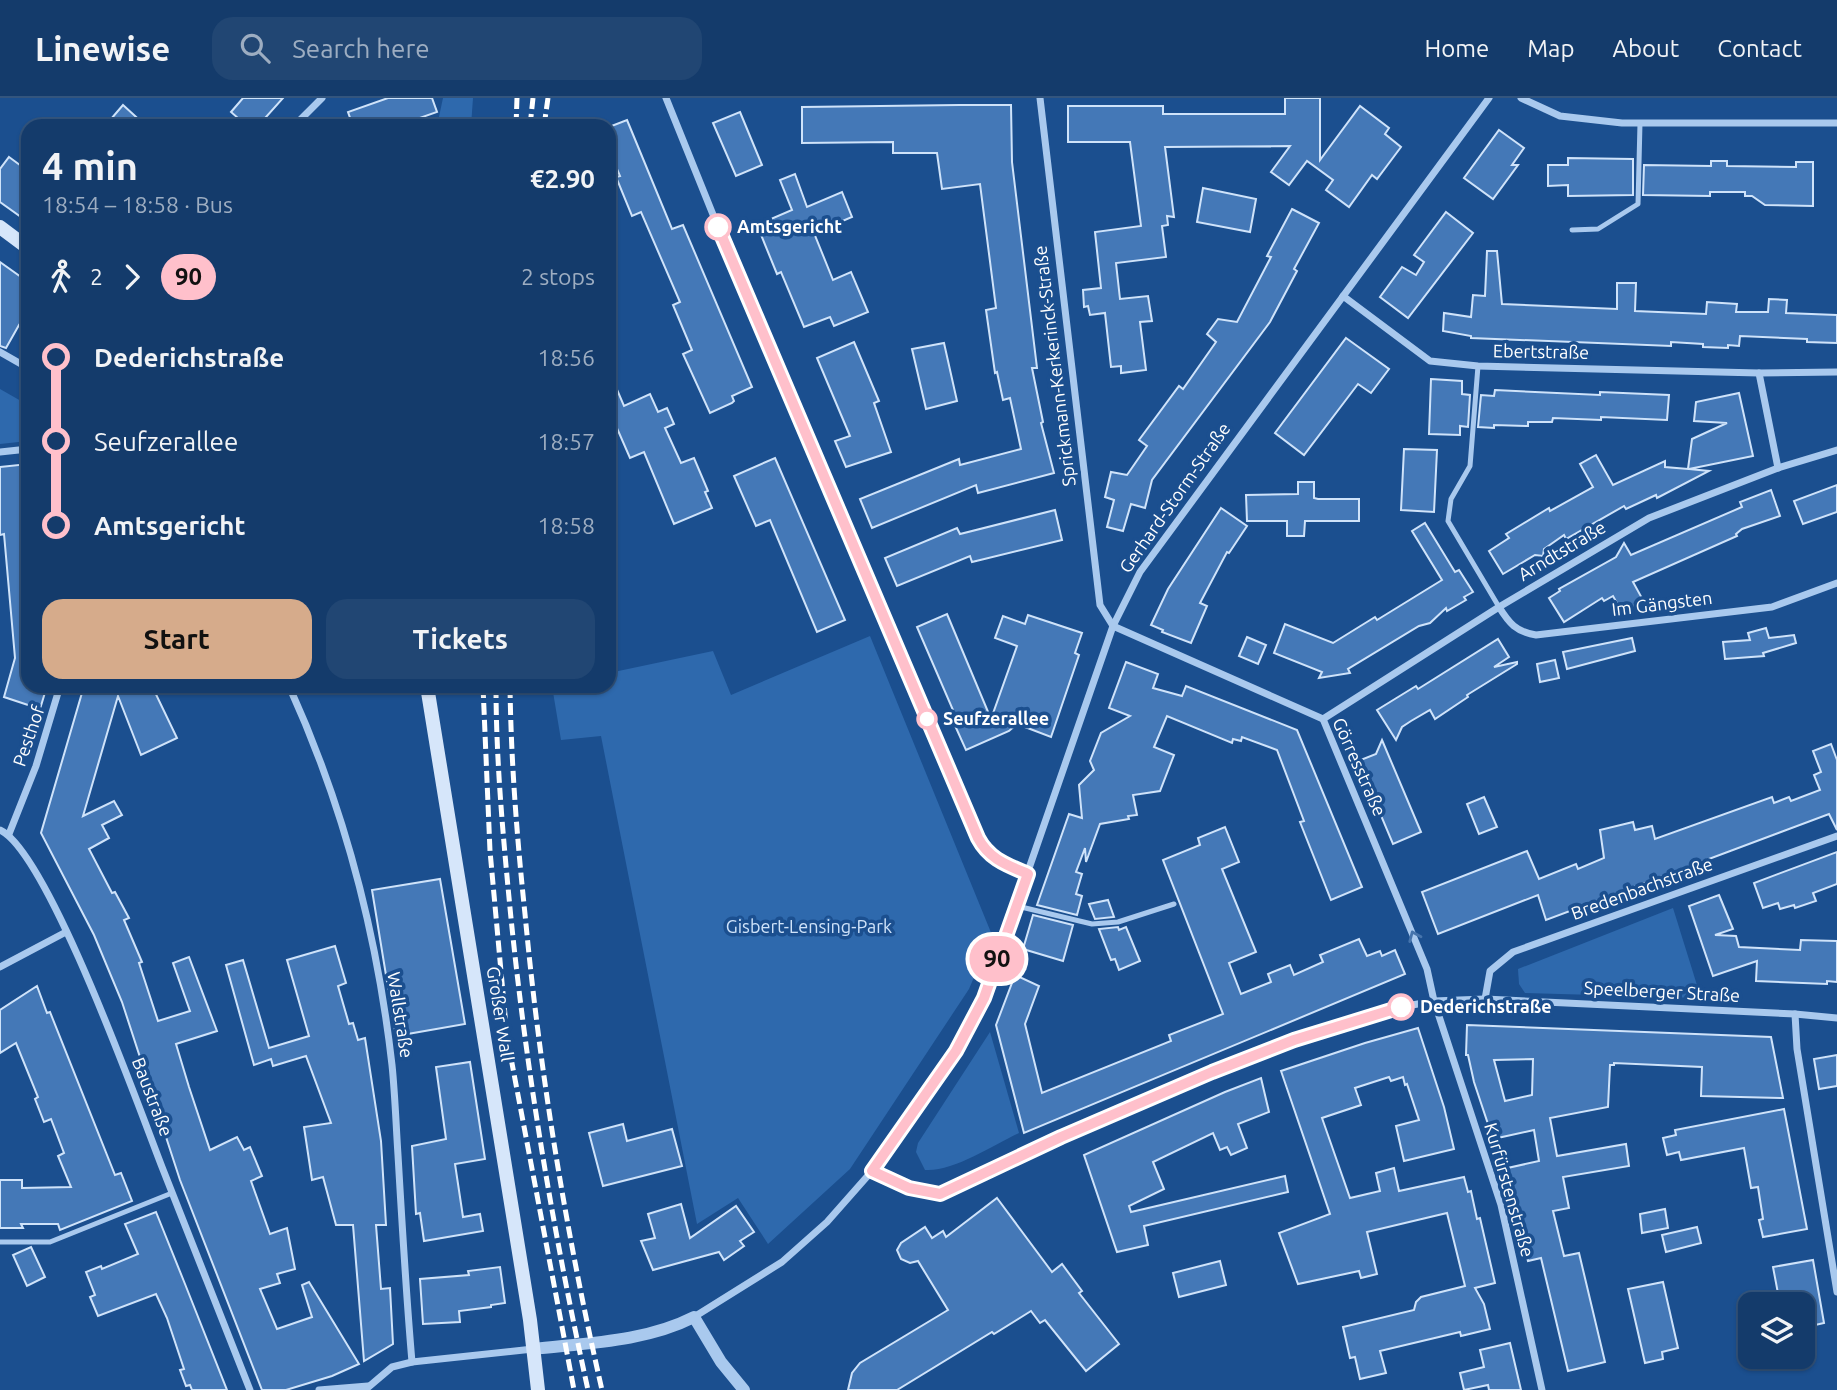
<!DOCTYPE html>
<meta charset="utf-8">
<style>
body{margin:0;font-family:Ubuntu,sans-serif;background:#214673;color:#f1f3f6;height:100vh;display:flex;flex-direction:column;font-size:26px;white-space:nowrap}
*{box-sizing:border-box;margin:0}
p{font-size:23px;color:#9dadc1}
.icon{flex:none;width:38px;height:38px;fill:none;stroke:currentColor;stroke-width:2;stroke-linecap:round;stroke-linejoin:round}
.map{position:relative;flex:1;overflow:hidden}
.drawer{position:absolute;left:21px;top:21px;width:595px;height:574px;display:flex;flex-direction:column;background:#143b6b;border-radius:21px;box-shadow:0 2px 5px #0004,0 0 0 2px #33557e}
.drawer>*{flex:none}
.badge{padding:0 14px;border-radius:23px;font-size:24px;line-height:46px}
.tools{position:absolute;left:1738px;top:1194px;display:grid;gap:14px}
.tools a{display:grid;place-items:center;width:77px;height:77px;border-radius:14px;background:#143b6b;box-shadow:0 2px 5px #0004,0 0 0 2px #33557e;font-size:35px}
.map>.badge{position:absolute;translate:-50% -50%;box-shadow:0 0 0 4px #fff}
.legs{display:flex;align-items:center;gap:10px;height:77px;padding:0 21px;font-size:23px}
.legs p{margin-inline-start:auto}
.overview{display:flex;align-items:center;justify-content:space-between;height:119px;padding:0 21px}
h1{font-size:38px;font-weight:700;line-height:52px}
.action{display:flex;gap:14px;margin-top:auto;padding:14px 21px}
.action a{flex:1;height:80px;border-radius:21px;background:#d6ab8b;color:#111;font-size:28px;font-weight:700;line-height:80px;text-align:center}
.action a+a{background:#214673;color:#f1f3f6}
ul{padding:0 21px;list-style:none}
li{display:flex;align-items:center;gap:24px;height:84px;font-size:26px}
li i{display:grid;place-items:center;width:10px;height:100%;margin:0 9px;background:currentColor}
li i::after{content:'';width:18px;height:18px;margin:-9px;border:5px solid;border-radius:50%;background:#143b6b}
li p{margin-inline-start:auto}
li:first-child i{background:linear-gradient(#0000 50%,currentColor 0)}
li:last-child i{background:linear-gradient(currentColor 50%,#0000 0)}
header{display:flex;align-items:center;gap:42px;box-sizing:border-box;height:98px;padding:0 35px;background:#143b6b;border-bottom:2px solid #33557e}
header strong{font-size:33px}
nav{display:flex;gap:38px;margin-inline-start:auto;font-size:24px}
.search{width:490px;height:63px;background:#214673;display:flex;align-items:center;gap:18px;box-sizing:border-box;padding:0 24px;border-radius:21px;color:#9dadc1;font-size:26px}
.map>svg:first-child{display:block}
.green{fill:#2e69ad}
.building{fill:#4478b7;stroke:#cfe3fa;stroke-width:2;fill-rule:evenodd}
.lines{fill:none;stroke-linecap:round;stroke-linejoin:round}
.service{stroke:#a9c9ee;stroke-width:5}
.minor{stroke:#a9c9ee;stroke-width:7}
.tertiary{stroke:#a9c9ee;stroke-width:12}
.secondary{stroke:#d6e6fa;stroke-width:14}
.rail{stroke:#fff;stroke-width:5;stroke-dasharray:12 5;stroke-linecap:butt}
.oneway{stroke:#4674ac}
.line-1-casing{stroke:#fff;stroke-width:16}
.line-1{stroke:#ffc0cb;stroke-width:10}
.stop-1-dot{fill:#fff;stroke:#ffc0cb;stroke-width:3.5}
.labels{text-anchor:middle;stroke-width:7;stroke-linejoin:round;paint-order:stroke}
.stop-label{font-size:18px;font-weight:bold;fill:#fff;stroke:#1b4f8f;text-anchor:start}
.street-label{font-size:18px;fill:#fff;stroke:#1b4f8f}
.park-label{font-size:18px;fill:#cfe3fa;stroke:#1b4f8f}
</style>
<header>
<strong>Linewise</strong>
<div class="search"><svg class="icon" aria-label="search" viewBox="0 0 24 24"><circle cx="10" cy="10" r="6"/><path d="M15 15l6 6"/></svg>Search here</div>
<nav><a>Home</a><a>Map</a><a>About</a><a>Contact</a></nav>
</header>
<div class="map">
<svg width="1837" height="1292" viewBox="0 0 1837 1292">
<rect width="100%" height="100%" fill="#1b4f8f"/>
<!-- green -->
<g class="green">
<polygon points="443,0 473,0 471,28 437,28"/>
<polygon points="0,291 28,307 28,343 0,346"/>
<polygon points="870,538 992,837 969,891 850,1071 768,1146 738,1100 697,1126 601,638 561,642 552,588 609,588 609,575 713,553 731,597"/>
<polygon points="1673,810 1701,900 1525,895 1519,886 1518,871"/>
<path d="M990,934L1019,1035C993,1047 953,1074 925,1072L916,1054L918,1045Z"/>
</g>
<!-- building -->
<g class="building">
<polygon points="243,0 283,0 258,28 247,28 231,14"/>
<polygon points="388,0 432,0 437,14 397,28 353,28 348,14"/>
<polygon points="1285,0 1320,0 1320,62 1360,8 1389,30 1385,36 1401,49 1377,81 1372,77 1349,109 1326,92 1333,82 1307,63 1289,87 1271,74 1290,48 1165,49 1174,119 1167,118 1168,127 1162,128 1166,159 1116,165 1120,201 1148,198 1152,223 1140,224 1146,272 1121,275 1121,268 1111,269 1105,215 1090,217 1088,208 1084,209 1083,192 1101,190 1095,134 1141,128 1130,44 1068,44 1068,8 1163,8 1163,16 1285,16"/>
<polygon points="123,7 146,28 105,28"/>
<polygon points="959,7 1011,7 1012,64 1037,270 1032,270 1043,324 1041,325 1054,375 978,395 976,387 872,430 860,401 959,361 960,367 1021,351 1010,300 1003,302 997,274 995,275 986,212 996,210 980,86 942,91 937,55 893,55 893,44 802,45 802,9"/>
<polygon points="740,14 762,67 736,78 713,25"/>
<polygon points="627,22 672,131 683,127 752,289 732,298 734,303 732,305 710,315 683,256 692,252 673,207 680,204 641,114 632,118 616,79 620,78 609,52 609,29"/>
<polygon points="1499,32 1524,50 1512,67 1518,67 1493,101 1464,80"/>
<polygon points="9,59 28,73 28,124 0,104 0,71"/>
<polygon points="1568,60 1633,61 1633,97 1568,98 1568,87 1548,88 1548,67 1568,67"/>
<polygon points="1711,63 1727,63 1727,68 1796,69 1796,64 1813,64 1813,108 1765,107 1752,98 1745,98 1745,94 1710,94 1710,98 1643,97 1644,67 1711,68"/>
<polygon points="795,76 807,109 842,94 852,119 814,135 833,182 851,174 868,214 834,228 830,219 804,229 781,174 777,176 757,127 792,112 780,82"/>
<polygon points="1203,90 1256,101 1250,134 1197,124"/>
<polygon points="1292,111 1319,125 1294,171 1297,173 1270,224 1152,382 1145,410 1131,406 1123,433 1107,429 1114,402 1105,399 1111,374 1127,377 1147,348 1139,342 1179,288 1183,291 1216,244 1207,236 1218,221 1237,224 1271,159 1267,158"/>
<polygon points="1446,114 1473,135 1408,220 1380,199 1402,169 1416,177 1424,164 1414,157"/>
<polygon points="1487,153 1497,153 1502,206 1617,211 1617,185 1636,185 1635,213 1706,216 1707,204 1737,206 1736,214 1768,214 1769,201 1787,202 1786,215 1837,217 1837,245 1807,244 1807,241 1740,238 1739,248 1728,247 1728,250 1703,249 1703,246 1671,244 1671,248 1471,240 1471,238 1443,233 1444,215 1471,219 1473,197 1485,198"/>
<polygon points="0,164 28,184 28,234 19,227 6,250 0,248"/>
<polygon points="1346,240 1389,271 1371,295 1358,286 1304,357 1275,335"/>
<polygon points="854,244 879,303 874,305 891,354 846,369 835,343 850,338 817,260"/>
<polygon points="944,245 957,303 926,311 912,251"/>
<polygon points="609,273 624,308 650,296 658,314 667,310 674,326 665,330 681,365 694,360 708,393 705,394 712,410 674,426 644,354 630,360 609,312"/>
<polygon points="1431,281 1462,283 1462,296 1470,297 1468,329 1460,328 1460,337 1429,336"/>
<polygon points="1495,292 1600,297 1600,294 1669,297 1667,322 1601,319 1601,322 1553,320 1552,324 1528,324 1528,328 1494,327 1494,330 1478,329 1481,297 1494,298"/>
<polygon points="1739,295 1753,358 1689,371 1709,373 1657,400 1656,397 1626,411 1624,408 1566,441 1564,437 1544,451 1543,458 1535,457 1503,476 1489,453 1509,440 1506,436 1549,410 1550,413 1593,389 1580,366 1596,357 1613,387 1665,363 1665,369 1688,371 1692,341 1727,325 1694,323 1696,304"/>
<polygon points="1404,351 1437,352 1434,414 1401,412"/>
<polygon points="775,360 845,522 817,534 770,422 756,428 734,378"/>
<polygon points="28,366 28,588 47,588 40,611 4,599 15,560 4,436 0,437 0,369"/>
<polygon points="1298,384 1314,384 1314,400 1318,401 1359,401 1359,423 1305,423 1304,438 1287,438 1287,423 1247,423 1246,397 1298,396"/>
<polygon points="1837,387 1837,414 1803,426 1794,403"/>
<polygon points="1771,392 1780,418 1742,431 1736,436 1737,438 1633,484 1643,502 1622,514 1613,498 1604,503 1602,500 1564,524 1549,500 1560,493 1559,491 1616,459 1624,445 1631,457 1742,409 1740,404"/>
<polygon points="1221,410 1247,428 1229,455 1227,454 1200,505 1207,508 1191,545 1162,534 1163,532 1151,527 1168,491"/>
<polygon points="1055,412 1062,442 972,464 970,458 897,488 885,460 957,430 960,436"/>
<polygon points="1425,425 1455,474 1459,472 1473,494 1464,499 1466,502 1447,513 1446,510 1430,525 1419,528 1348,571 1350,575 1319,580 1322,574 1274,555 1285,526 1333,545 1375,519 1377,522 1442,482 1412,433"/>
<polygon points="947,516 991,621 1017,548 995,540 1003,518 1025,526 1028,517 1082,535 1075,555 1079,557 1051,639 1017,626 1009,633 966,652 952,621 954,620 951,613 953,612 917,529"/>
<polygon points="1766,530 1769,540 1794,537 1796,545 1763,555 1764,558 1725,561 1723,544 1750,542 1748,535"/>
<polygon points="1247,539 1266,547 1258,566 1239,558"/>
<polygon points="1632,540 1635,553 1567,571 1563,554"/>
<polygon points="1498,541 1509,559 1494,569 1517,564 1517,566 1467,597 1468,599 1435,621 1430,612 1411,623 1402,629 1396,642 1377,612 1416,588 1418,591"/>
<polygon points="1555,562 1559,580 1540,584 1537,566"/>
<polygon points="1126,564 1158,576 1153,590 1182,598 1186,588 1297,632 1362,789 1331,802 1300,724 1304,723 1277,652 1242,639 1241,643 1233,641 1232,645 1167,618 1154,649 1174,657 1160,693 1133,697 1137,717 1128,718 1129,721 1100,726 1086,764 1085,750 1076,774 1082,776 1076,796 1082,798 1077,817 1037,807 1069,716 1082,720 1079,687 1094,672 1090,663 1101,635 1130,618 1109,610"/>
<polygon points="84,588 152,588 177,640 141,657 118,598 83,718 114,703 122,717 102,727 109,740 89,751 112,795 115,794 129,820 124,822 142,864 139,865 158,923 190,913 173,865 189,859 217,933 176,946 189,989 210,1052 237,1039 244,1052 250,1049 262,1078 251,1083 270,1136 287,1130 295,1171 277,1176 280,1185 260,1191 277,1231 312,1219 302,1187 309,1184 359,1266 332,1278 286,1292 262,1292 180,1082 122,904 94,837 41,735"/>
<polygon points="1382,642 1421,734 1393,746 1358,663 1376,656"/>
<polygon points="1831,646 1837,662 1837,732 1829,716 1546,822 1538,797 1438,836 1422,794 1527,753 1539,781 1576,766 1578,771 1604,760 1600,732 1633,724 1635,732 1652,728 1655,741 1772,699 1774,705 1789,699 1791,703 1820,692 1814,677 1821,674 1813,653"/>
<polygon points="1484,699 1497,729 1479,736 1467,706"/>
<polygon points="1225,729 1239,764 1222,771 1256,854 1229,865 1241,896 1271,884 1268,876 1290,867 1294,877 1323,864 1320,857 1359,841 1367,858 1380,853 1382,858 1395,852 1405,876 1024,1035 996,927 1015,877 1039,888 1025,926 1042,995 1171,943 1169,937 1223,916 1163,762 1200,747 1198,740"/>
<polygon points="1837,754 1837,786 1813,795 1816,803 1795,810 1794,807 1780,811 1778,805 1763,810 1754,785"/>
<polygon points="440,781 465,926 396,938 372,792"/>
<polygon points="1719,797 1733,831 1715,837 1736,838 1739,849 1800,852 1801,842 1837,843 1837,884 1827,883 1827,886 1756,883 1757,863 1713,878 1689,808"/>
<polygon points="1108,802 1114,819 1095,821 1089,806"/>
<polygon points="1033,817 1073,827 1063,863 1023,851"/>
<polygon points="1118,829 1119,832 1126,829 1140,863 1119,872 1115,861 1111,862 1099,831"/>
<polygon points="335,848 346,885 338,888 349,926 353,925 358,942 365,940 381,1043 386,1127 376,1127 381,1191 390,1190 393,1246 364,1263 353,1127 336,1127 323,1079 312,1082 304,1029 331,1025 306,958 273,968 271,961 254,967 226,867 243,862 269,950 309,938 287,862"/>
<polygon points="37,888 47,915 50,914 115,1077 121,1075 132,1103 60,1132 58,1126 21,1126 23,1130 0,1130 0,1082 22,1082 22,1090 71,1089 58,1058 64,1055 51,1021 44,1024 35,1001 38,999 16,945 0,955 0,912"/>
<path d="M1467,927L1771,939L1783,1000L1701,998L1702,969L1614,965V967H1610L1608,1009L1550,1020L1557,1058L1626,1046L1629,1068L1563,1079L1569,1110L1553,1113L1564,1158L1579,1155L1605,1264L1568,1273L1541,1160L1528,1163L1503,1071L1539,1063L1534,1032L1493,1041L1474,984L1468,957H1466ZM1533,961L1532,997L1505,1003L1494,962Z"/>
<polygon points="1418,930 1444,1009 1454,1051 1404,1063 1396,1028 1419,1022 1407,986 1405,987 1403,979 1391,983 1389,979 1355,990 1361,1007 1322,1020 1350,1100 1380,1093 1376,1075 1394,1070 1399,1093 1464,1079 1468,1094 1471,1093 1477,1121 1480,1120 1495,1185 1475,1190 1484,1206 1490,1231 1461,1238 1460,1234 1380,1253 1386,1275 1360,1281 1355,1259 1350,1260 1343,1229 1414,1212 1416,1204 1421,1199 1465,1188 1447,1115 1367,1134 1377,1176 1361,1180 1359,1173 1298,1186 1279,1135 1330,1116 1281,973 1365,945"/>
<polygon points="1837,957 1837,988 1819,991 1814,961"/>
<polygon points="470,964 485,1061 455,1066 463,1119 480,1116 483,1133 424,1143 420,1115 416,1116 412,1048 446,1041 436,969"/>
<polygon points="1261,980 1269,1014 1238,1026 1247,1050 1231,1057 1227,1049 1220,1052 1213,1035 1153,1064 1164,1091 1129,1108 1131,1114 1285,1078 1288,1094 1144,1128 1148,1147 1117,1154 1084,1057 1225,994"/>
<polygon points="1784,1011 1807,1131 1763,1139 1759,1122 1763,1121 1758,1089 1751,1090 1744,1050 1681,1062 1679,1054 1667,1057 1663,1040 1676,1037 1675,1032"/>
<polygon points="623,1026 627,1043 672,1031 682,1068 603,1088 589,1035"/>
<polygon points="997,1100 1052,1174 1062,1166 1082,1193 1079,1195 1119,1246 1086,1273 1045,1222 1040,1225 1031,1213 994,1236 992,1234 897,1292 848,1292 852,1275 860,1265 948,1212 918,1163 910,1165 901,1161 897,1152 901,1145 925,1129 932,1140 943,1133 946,1139"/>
<polygon points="681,1106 690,1140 736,1108 754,1134 740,1143 744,1148 724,1162 719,1154 653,1172 641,1143 655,1140 648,1116"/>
<polygon points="1665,1111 1668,1130 1642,1135 1640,1116"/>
<polygon points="156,1114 185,1186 227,1292 192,1292 190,1287 186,1288 180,1272 184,1271 167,1220 156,1196 98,1218 90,1199 95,1197 86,1174 101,1168 102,1171 138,1156 125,1126"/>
<polygon points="1697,1129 1701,1145 1666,1154 1662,1137"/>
<polygon points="31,1149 45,1179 27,1188 13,1157"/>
<polygon points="1813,1162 1824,1225 1802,1230 1802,1206 1780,1206 1773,1169"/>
<polygon points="1220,1163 1226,1187 1179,1199 1173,1175"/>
<polygon points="500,1169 505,1205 491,1207 491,1209 459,1213 460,1224 423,1226 420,1181 469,1177 468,1173"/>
<polygon points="1663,1184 1678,1250 1662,1254 1663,1261 1645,1265 1628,1191"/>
<polygon points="1510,1245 1521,1292 1489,1292 1488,1287 1464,1292 1460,1275 1484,1269 1480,1252"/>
</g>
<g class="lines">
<!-- service -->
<g class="service">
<polyline points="1572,132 1598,131 1638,106 1640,25"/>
<polyline points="1478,268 1470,368 1451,401 1448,423 1499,509"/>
<polyline points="1017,808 1092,826 1118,824 1174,806"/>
<polyline points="0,1144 50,1144 172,1095"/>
</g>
<!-- minor -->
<g class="minor">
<path d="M666,0L718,129L978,740C989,761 1007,767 1028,776"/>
<polyline points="1040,0 1100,507 1113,528 1323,621 1427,871 1434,903 1501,1107 1542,1292"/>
<polyline points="1521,0 1560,18 1622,25 1837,25"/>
<polyline points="294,28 322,0"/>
<polyline points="1343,198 1430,263 1478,268 1759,275 1837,274"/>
<polyline points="0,254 28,270"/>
<polyline points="1759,275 1778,370"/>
<polyline points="0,354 28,351"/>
<path d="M1499,509C1509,525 1516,534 1536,537L1772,509L1837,485"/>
<path d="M289,588C344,709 377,835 392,967C395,996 396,1027 398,1057C402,1126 406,1195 412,1264"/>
<polyline points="1323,621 1499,509 1649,420 1778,370 1837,352"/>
<path d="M0,732C48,754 139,1010 162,1069C191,1143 221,1218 250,1292"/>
<polyline points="9,736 36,668 60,588"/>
<polyline points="0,869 66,834"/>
<polyline points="1485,901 1490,873 1513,854 1837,738"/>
<polyline points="1795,916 1797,951 1837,1194"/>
<polyline points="872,1073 909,1090 940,1096 1061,1039 1212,974 1294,942 1396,910 1434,903 1485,901 1795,916 1837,920"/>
<polyline points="694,1219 782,1164 827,1124 872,1073 956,953 984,900 1113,528 1140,474 1489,0"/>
<polyline points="319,1292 368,1288"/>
<polyline points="365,1292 392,1269 412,1264 533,1251"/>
</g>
<!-- tertiary -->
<path class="tertiary" d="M533,1251C586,1245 645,1244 694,1219L721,1264L744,1292"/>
<!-- secondary -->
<g class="secondary">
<polyline points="0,129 28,150"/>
<polyline points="427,588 530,1222 538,1292"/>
</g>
<!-- rail -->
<g class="rail">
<polyline points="516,28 517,0"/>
<polyline points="530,28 533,0"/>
<polyline points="544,28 548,0"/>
<polyline points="483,588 490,753 507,939 574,1292"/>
<path d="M496,588C496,662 503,737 510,810C526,973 553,1133 588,1292"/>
<path d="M510,588C511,664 517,740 525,816C540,976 566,1135 602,1292"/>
</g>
</g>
<!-- one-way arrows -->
<defs><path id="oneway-chevron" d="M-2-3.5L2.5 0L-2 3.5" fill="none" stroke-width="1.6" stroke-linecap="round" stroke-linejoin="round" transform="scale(1.75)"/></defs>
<use class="oneway" href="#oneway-chevron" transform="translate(1414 838) rotate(-113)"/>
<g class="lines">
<defs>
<path id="line-1" d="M718,129L978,740C989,761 1007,767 1028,776L984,900L956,953L872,1073L909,1090L940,1096L1061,1039L1212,974L1294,942L1401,909"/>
</defs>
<!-- line-1 casing -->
<use href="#line-1" class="line-1-casing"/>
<!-- line-1 -->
<use href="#line-1" class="line-1"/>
</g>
<!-- markers -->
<g class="stop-1-dot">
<circle cx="718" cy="129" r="12"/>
<circle cx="927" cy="621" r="9"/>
<circle cx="1401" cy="909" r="12"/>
</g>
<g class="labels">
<!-- stop labels -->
<g class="stop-label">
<text x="737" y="135">Amtsgericht</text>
<text x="943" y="627">Seufzerallee</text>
<text x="1420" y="915">Dederichstraße</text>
</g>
<!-- street labels -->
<g class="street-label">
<text transform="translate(1541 254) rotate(1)" y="6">Ebertstraße</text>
<text transform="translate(1055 268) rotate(-97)" y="6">Sprickmann-Kerkerinck-Straße</text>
<text transform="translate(1175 400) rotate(-55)" y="6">Gerhard-Storm-Straße</text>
<text transform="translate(1562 453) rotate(-31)" y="6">Arndtstraße</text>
<text transform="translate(1662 506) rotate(-7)" y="6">Im Gängsten</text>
<text transform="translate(29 638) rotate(-71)" y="6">Pesthof</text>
<text transform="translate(1359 669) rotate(66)" y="6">Görresstraße</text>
<text transform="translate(1642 791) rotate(-20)" y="6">Bredenbachstraße</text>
<text transform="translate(1662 894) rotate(3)" y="6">Speelberger Straße</text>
<text transform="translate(500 916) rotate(81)" y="6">Großer Wall</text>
<text transform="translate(400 917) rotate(81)" y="6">Wallstraße</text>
<text transform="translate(152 999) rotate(69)" y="6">Baustraße</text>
<text transform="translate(1509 1092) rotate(74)" y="6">Kurfürstenstraße</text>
</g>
<!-- park labels -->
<g class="park-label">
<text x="809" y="835">Gisbert-Lensing-Park</text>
</g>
</g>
</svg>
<div class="tools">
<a><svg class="icon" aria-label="layers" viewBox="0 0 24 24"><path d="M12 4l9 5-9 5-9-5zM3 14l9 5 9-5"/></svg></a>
</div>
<b class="badge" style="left:997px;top:861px;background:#ffc0cb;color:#111">90</b>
<section class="drawer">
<div class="overview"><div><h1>4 min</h1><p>18:54 – 18:58 · Bus</p></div><b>€2.90</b></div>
<div class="legs"><svg class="icon" aria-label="walk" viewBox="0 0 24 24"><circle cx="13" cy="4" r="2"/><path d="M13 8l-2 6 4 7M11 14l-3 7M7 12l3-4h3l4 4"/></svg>2<svg class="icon" aria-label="forward" viewBox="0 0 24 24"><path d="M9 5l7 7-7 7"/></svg><b class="badge" style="background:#ffc0cb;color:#111">90</b><p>2 stops</p></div>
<ul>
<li><i style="color:#ffc0cb"></i><b>Dederichstraße</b><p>18:56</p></li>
<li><i style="color:#ffc0cb"></i><span>Seufzerallee</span><p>18:57</p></li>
<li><i style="color:#ffc0cb"></i><b>Amtsgericht</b><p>18:58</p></li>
</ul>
<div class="action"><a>Start</a><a>Tickets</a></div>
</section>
</div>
